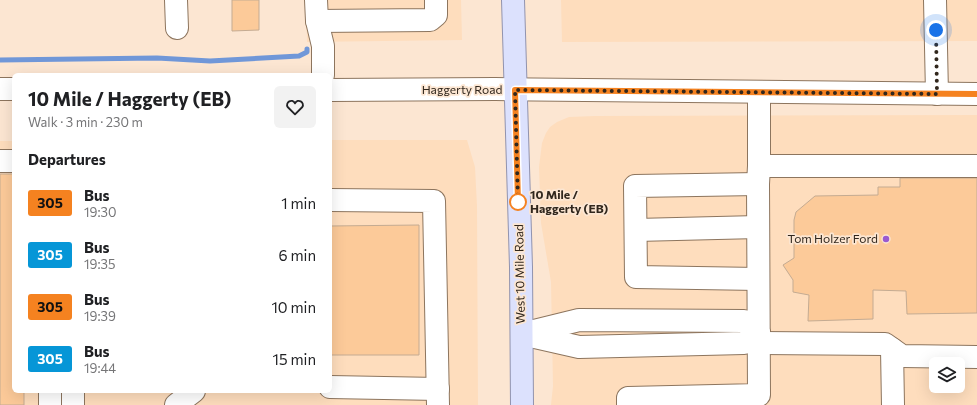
<!DOCTYPE html>
<meta charset="utf-8">
<style>
body{margin:0;font-family:Commissioner,sans-serif;background:#f2f2f2;color:#202124;height:100vh;display:flex;flex-direction:column;font-size:15px;white-space:nowrap}
*{box-sizing:border-box;margin:0}
p{font-size:13px;color:#757577}
.icon{flex:none;width:22px;height:22px;fill:none;stroke:currentColor;stroke-width:2;stroke-linecap:round;stroke-linejoin:round}
.map{position:relative;flex:1;overflow:hidden}
.drawer{position:absolute;left:12px;top:73px;width:320px;height:320px;display:flex;flex-direction:column;background:#fff;border-radius:6px;box-shadow:0 4px 16px #0002}
.drawer>*{flex:none}
.badge{padding:0 8px;border-radius:3px;font-size:14px;line-height:26px}
.buttons{position:absolute;left:929px;top:357px;display:grid;gap:8px}
.buttons a{display:grid;place-items:center;width:36px;height:36px;border-radius:6px;background:#fff;box-shadow:0 4px 16px #0002;font-size:20px}
.you{position:absolute;width:20px;height:20px;margin:-10px;border:3px solid #fff;border-radius:50%;background:#1a73e8;box-shadow:0 0 0 6px #1a73e833}
.map>.badge{position:absolute;translate:-50% -50%;box-shadow:0 0 0 2px #fff}
h2{padding:0 16px;font-size:15px;line-height:36px}
.round{display:grid;place-items:center;flex:none;width:42px;height:42px;border-radius:6px;background:#f2f2f2}
.overview{display:flex;align-items:center;justify-content:space-between;height:68px;padding:0 16px}
h1{font-size:19px;font-weight:700;line-height:30px}
ul{padding:0;list-style:none}
li{display:flex;align-items:center;gap:12px;height:52px;padding:0 16px}
li div{flex:1}
li b{display:block;font-size:15px}
li em{font-style:normal}
li .badge{min-width:44px;font-weight:700;text-align:center}
.map>svg:first-child{display:block}
.built{fill:#feddbd;fill-rule:evenodd}
.lines{fill:none;stroke-linecap:round;stroke-linejoin:round}
.stream{stroke:#7097d8;stroke-width:5}
.building{fill:#fcca99;stroke:#c4ab92}
.minor-casing{stroke:#8d755e;stroke-width:24}
.major-casing{stroke:#9193ae;stroke-width:24}
.minor{stroke:#fff;stroke-width:22}
.major{stroke:#dce1fd;stroke-width:22}
.line-casing{stroke:#fff;stroke-width:9}
.line{stroke:#f58220;stroke-width:6}
.walk{stroke:#31271d;stroke-width:4;stroke-dasharray:0 7.2}
.stop-dot{fill:#fff;stroke:#f58220;stroke-width:2}
.poi-dot{fill:#9a5ad0;stroke:#fce6d2;stroke-width:1.5}
.labels{text-anchor:middle;stroke-width:3.5;stroke-linejoin:round;paint-order:stroke}
.street-label{font-size:12px;fill:#31271d;stroke:#fce6d2}
.stop-label{font-size:12px;font-weight:bold;fill:#31271d;stroke:#fce6d2;text-anchor:start}
.poi-label{font-size:12px;fill:#31271d;stroke:#fce6d2;text-anchor:end}
</style>
<div class="map">
<svg width="977" height="405" viewBox="0 0 977 405">
<rect width="100%" height="100%" fill="#fce6d2"/>
<!-- built -->
<g class="built">
<polygon points="306,0 461,0 462,40 307,42"/>
<polygon points="561,0 977,0 977,41 562,42"/>
<path d="M977,115V405H551L553,386L551,282L541,223L539,167L542,143L546,133L550,127L557,122L569,117L595,116ZM936,364H958V386H936Z"/>
<polygon points="330,140 467,140 475,167 477,206 478,405 0,405 0,141 14,141 14,391 330,391"/>
</g>
<g class="lines">
<!-- stream -->
<polyline class="stream" points="0,60 157,58 210,61 299,56 307,52 307,49"/>
</g>
<!-- building -->
<g class="building">
<polygon points="232,0 259,0 259,30 232,31"/>
<polygon points="0,174 14,174 14,391 24,391 24,405 0,405"/>
<polygon points="900,178 977,178 977,313 907,314 906,291 873,290 873,319 808,321 809,295 793,292 793,280 783,265 794,258 794,220 796,212 815,196 878,195 878,187 900,187"/>
<polygon points="419,225 419,355 330,355 330,226"/>
</g>
<g class="lines">
<defs>
<g id="minor">
<polyline points="176,0 177,28"/>
<polyline points="316,0 317,21 323,46 323,75"/>
<polyline points="935,0 937,94"/>
<polyline points="317,21 430,20 436,15 436,0"/>
<polyline points="0,89 14,89"/>
<polyline points="330,90 495,89 977,94"/>
<polyline points="0,161 14,161"/>
<polyline points="759,166 977,166"/>
<polyline points="758,184 635,186 636,277 758,279"/>
<polyline points="330,200 434,201 438,405"/>
<polyline points="636,230 758,227"/>
<polyline points="522,334 579,320 744,321 759,333"/>
<polyline points="526,335 579,347 744,343 759,333"/>
<polyline points="759,343 885,344 902,356 977,357"/>
<polyline points="892,349 893,405"/>
<polyline points="330,387 438,389"/>
<polyline points="73,391 73,405"/>
<polyline points="50,405 50,391"/>
<polyline points="176,405 194,391"/>
<polyline points="628,405 628,398 759,395 758,184 759,166 759,92"/>
</g>
<polyline id="major" points="513,0 521,267 522,405"/>
</defs>
<!-- minor casing -->
<use href="#minor" class="minor-casing"/>
<!-- major casing -->
<use href="#major" class="major-casing"/>
<!-- minor -->
<use href="#minor" class="minor"/>
<!-- major -->
<use href="#major" class="major"/>
</g>
<g class="lines">
<defs>
<polyline id="line" points="518,202 515,90 977,94"/>
</defs>
<!-- line casing -->
<use href="#line" class="line-casing"/>
<!-- line -->
<use href="#line" class="line"/>
<!-- walk -->
<polyline class="walk" points="518,202 515,90 937,94 936,30"/>
</g>
<!-- markers -->
<circle class="stop-dot" cx="518" cy="202" r="8"/>
<circle class="poi-dot" cx="886" cy="239" r="4"/>
<g class="labels">
<!-- street labels -->
<g class="street-label">
<text x="462" y="94">Haggerty Road</text>
<text transform="translate(520 274) rotate(-91)" y="4">West 10 Mile Road</text>
</g>
<!-- stop labels -->
<g class="stop-label">
<text x="530" y="199">10 Mile /<tspan x="530" dy="14">Haggerty (EB)</tspan></text>
</g>
<!-- poi labels -->
<g class="poi-label">
<text x="878" y="243">Tom Holzer Ford</text>
</g>
</g>
</svg>
<div class="buttons">
<a><svg class="icon" aria-label="layers" viewBox="0 0 24 24"><path d="M12 4l9 5-9 5-9-5zM3 14l9 5 9-5"/></svg></a>
</div>
<div class="you" style="left:936px;top:30px"></div>
<section class="drawer">
<div class="overview"><div><h1>10 Mile / Haggerty (EB)</h1><p>Walk · 3 min · 230 m</p></div><a class="round"><svg class="icon" aria-label="heart" viewBox="0 0 24 24"><path d="M12 20l-8-8c-3-5 5-10 8-4 3-6 11-1 8 4z"/></svg></a></div>
<h2>Departures</h2>
<ul>
<li><span class="badge" style="background:#f58220;color:#111">305</span><div><b>Bus</b><p>19:30</p></div><em>1 min</em></li>
<li><span class="badge" style="background:#0696d7;color:#fff">305</span><div><b>Bus</b><p>19:35</p></div><em>6 min</em></li>
<li><span class="badge" style="background:#f58220;color:#111">305</span><div><b>Bus</b><p>19:39</p></div><em>10 min</em></li>
<li><span class="badge" style="background:#0696d7;color:#fff">305</span><div><b>Bus</b><p>19:44</p></div><em>15 min</em></li>
</ul>
</section>
</div>
